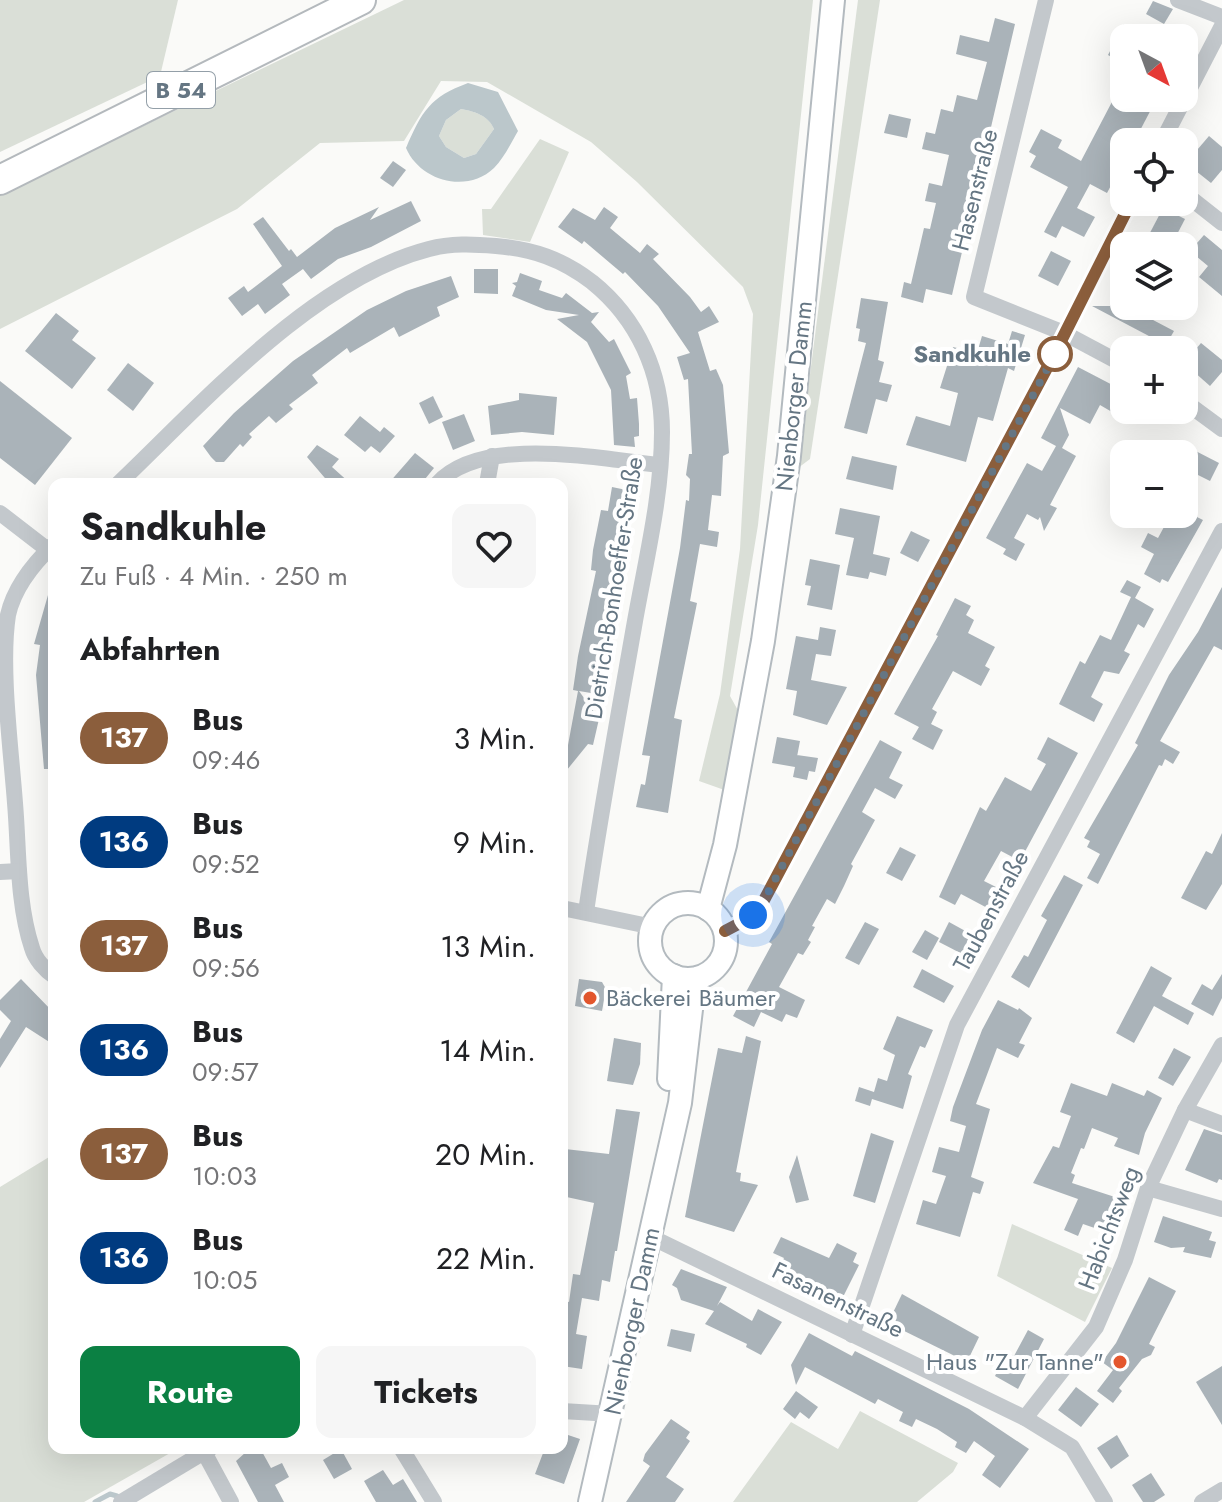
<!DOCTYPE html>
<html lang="de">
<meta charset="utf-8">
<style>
body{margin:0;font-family:Jost,sans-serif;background:#f6f6f6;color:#202124;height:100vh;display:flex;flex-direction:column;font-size:30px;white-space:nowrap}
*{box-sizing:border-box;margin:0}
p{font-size:26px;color:#757577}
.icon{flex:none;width:44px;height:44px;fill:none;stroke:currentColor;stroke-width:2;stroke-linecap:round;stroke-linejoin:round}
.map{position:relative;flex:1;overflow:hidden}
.sheet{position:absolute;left:48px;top:478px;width:520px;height:976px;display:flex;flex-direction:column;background:#fff;border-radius:16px;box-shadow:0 8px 32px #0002}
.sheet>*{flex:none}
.badge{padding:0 16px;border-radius:26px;font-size:28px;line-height:52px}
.needle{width:52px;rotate:139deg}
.fabs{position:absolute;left:1110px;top:24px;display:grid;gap:16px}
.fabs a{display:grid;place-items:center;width:88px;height:88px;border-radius:16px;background:#fff;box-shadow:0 8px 32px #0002;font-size:40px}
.you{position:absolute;width:40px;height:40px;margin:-20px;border:6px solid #fff;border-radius:50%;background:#1a73e8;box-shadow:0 0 0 12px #1a73e833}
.map>.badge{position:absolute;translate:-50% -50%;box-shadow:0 0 0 4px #fff}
h2{padding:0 32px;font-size:30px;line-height:72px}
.round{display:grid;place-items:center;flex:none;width:84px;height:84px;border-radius:16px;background:#f6f6f6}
.overview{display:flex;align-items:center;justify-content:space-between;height:136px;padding:0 32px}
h1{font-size:38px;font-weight:700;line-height:60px}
.button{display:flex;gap:16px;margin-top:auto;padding:16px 32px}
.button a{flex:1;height:92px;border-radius:16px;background:#0b8043;color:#fff;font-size:32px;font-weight:700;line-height:92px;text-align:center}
.button a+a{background:#f6f6f6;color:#202124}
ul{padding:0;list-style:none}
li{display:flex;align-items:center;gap:24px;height:104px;padding:0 32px}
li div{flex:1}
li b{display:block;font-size:30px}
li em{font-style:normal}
li .badge{min-width:88px;font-weight:700;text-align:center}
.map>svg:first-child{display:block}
.green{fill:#dadfd7}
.water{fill:#bbc7cb;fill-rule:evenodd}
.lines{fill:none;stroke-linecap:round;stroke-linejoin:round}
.stream{stroke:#bbc7cb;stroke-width:5}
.building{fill:#aab3b9}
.secondary-casing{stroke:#b3babf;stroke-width:26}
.highway-casing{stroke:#b4b9bd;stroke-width:32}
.street{stroke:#c3c8cc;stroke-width:16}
.secondary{stroke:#fff;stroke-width:22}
.highway{stroke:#fff;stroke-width:28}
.line-casing{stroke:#fff;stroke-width:18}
.line{stroke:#8b5e3c;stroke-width:12}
.walk{stroke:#657683;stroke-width:8;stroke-dasharray:0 14.4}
.stop-dot{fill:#fff;stroke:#8b5e3c;stroke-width:4}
.poi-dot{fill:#e4572e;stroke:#fff;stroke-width:3}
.labels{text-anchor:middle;stroke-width:8;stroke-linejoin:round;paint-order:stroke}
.shield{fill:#fff;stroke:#939fa8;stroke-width:2}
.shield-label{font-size:22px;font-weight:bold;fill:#657683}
.street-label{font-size:24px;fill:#657683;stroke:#fff}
.stop-label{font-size:24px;font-weight:bold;fill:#657683;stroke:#fff;text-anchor:end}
.poi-label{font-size:24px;fill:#657683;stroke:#fff;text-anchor:start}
</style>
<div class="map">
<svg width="1222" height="1502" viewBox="0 0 1222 1502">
<rect width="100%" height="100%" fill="#fafaf8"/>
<!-- green -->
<g class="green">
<polygon points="0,0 178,0 160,76 0,152"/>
<polygon points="404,0 813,0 758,525 730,696 740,714 730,792 699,781 720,694 740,549 753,314 743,287 637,182 591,142 487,82 441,81 404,141 320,143 237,209 0,329 0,195"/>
<polygon points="858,0 880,0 810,459 798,468"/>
<path d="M461,109C474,111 489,116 494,129L476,154L464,158L446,147L439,136L446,120Z"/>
<polygon points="540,139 569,152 530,242 483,235 482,209 491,209"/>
<polygon points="54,1154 54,1448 179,1448 84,1502 0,1502 0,1187"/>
<polygon points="1012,1224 1112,1268 1085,1322 997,1276"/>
<polygon points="860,1411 958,1463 953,1472 917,1502 733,1502 791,1422 838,1449"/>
</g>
<!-- water -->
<path class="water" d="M468,83L498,92L518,131C511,143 504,158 494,168C467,194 420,181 406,148C422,111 430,97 468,83ZM461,109C474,111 489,116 494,129L476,154L464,158L446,147L439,136L446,120Z"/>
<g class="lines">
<!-- stream -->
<polyline class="stream" points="95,1502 110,1494 117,1496"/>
</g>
<!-- building -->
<g class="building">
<polygon points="1153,1 1173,9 1164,24 1146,14"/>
<polygon points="995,18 1015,24 952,295 926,289 923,303 901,297 904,282 911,284 924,228 930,229 936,203 925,201 929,183 942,186 949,155 922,149 926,132 935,134 941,109 953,112 957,95 977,100 987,62 956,54 960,35 989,42"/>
<polygon points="1124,24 1124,64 1108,55"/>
<polygon points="1114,98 1157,98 1134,142 1124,142 1124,161 1107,193 1090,184 1077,208 1095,217 1084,237 1062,226 1056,238 1044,232 1068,187 1030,167 1036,156 1029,152 1041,129 1062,140 1058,148 1081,161"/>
<polygon points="889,114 911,119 907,138 884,133"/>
<polygon points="1209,136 1222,147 1222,170 1211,183 1186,163"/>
<polygon points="393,161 406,170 393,187 380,178"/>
<polygon points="411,201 421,221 371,247 338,259 311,279 303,269 282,284 290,295 265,314 258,304 242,316 228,298 244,286 248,292 282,266 253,224 263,217 289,251 291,249 297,257 335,228 379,207 370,220"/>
<polygon points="604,207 618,217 610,228 640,253 647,244 659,254 653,259 690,297 701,312 709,306 719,322 698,332 710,371 716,369 723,385 729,453 723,456 721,496 712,495 708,530 719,532 717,547 700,544 690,601 697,603 674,718 682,720 668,813 636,807 641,784 645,785 650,756 642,755 680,548 686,500 689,501 690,479 686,475 689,454 692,454 688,379 684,380 677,357 690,353 658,306 625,272 623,274 584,241 582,244 558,227 573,208 595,220"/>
<polygon points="1163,208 1185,219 1171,246 1143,246"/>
<polygon points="1204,235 1222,250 1222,296 1199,277 1208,266 1190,251"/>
<polygon points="1051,251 1071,261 1058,286 1038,276"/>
<polygon points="474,269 498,269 498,294 474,293"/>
<polygon points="520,273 542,281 539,290 562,298 566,293 592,313 599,312 591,322 609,342 614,339 631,373 626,376 630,399 637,398 639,424 639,436 634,437 635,447 614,445 611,390 587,342 557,319 579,315 546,310 512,296 516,286 512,283 517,282"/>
<polygon points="451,276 459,297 437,307 440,316 399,337 394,327 350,353 347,348 312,375 318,383 289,405 293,409 276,423 269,416 249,434 252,437 243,447 240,444 224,462 216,462 211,457 203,446 234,413 293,361 367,310 406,291"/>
<polygon points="1124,279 1124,306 1136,306 1134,310 1174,331 1166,345 1092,306 1110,306"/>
<polygon points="861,298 888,302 878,360 884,362 879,382 892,385 887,402 876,399 867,434 844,428 866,343 858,341 860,329 856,328"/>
<polygon points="56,313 79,331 72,340 96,358 72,389 25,351"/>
<polygon points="1012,331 1025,335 1014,371 1008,368 993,421 978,417 966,462 906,445 916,416 950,426 958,393 940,388 953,347 977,353 982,336 1008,344"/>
<polygon points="1201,343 1222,360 1222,372 1210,386 1184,363"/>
<polygon points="128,363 154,383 133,411 107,390"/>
<polygon points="1078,367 1124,391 1124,419 1100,405 1090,424 1060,408 1069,435 1062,448 1076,456 1050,505 1057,508 1044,531 1040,517 1038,520 1027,514 1014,538 1025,544 1016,561 1003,554 1006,549 986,538 1027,463 1042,471 1056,446 1041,438"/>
<polygon points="0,381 72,438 35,485 0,458"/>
<polygon points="519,393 557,397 554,435 522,432 491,435 488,406 519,400"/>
<polygon points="433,396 443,417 429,424 419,403"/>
<polygon points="464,414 475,441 453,450 442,422"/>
<polygon points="360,416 380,432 384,427 395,436 380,453 371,446 365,452 344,435"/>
<polygon points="317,445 339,459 332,467 351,484 330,484 307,457"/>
<polygon points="1184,445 1219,463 1210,481 1184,468"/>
<polygon points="415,453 434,468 421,484 388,484"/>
<polygon points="852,456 897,466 893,490 846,479"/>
<polygon points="612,487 636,492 618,575 621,575 617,593 621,594 617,615 612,614 602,673 607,674 603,695 579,691 599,719 593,745 588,744 562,776 565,759 562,757 562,740 568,745 578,691 573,690 578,656 596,571 591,570 593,550 601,510 608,511"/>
<polygon points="840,508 880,516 873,554 890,558 886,576 870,572 868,579 846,575 854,538 835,534"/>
<polygon points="1171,514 1191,514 1203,520 1168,582 1162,579 1160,583 1144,574 1154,554 1141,547 1148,533 1158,538"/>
<polygon points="911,531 930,540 918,562 900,553"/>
<polygon points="810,559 840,565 832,610 807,605 811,586 805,585"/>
<polygon points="1127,580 1141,587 1135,598 1154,609 1144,628 1138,624 1124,651 1130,654 1119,674 1104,671 1091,697 1103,704 1094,722 1059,704 1080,661 1085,664 1100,635 1111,640 1131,597 1120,592"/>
<polygon points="1222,587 1222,650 1214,646 1160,741 1180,752 1173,764 1165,759 1162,766 1159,765 1098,884 1087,878 1100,854 1087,847 1090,841 1084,838 1138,745 1135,743 1169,675 1198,632"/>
<polygon points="50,588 54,589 54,769 44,769 36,675 40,645 34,644"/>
<polygon points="955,598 971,606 966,615 974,620 968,633 995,647 985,666 990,669 981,686 953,671 932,709 937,712 931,724 943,730 933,750 912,739 919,727 894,714 938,636 936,635"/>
<polygon points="820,627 836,630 831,656 816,654 811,680 847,687 827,725 793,715 797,691 786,689 796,636 818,640"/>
<polygon points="777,737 800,741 796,762 797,755 818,758 815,772 809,771 807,780 793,777 795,767 772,763"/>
<polygon points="1048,737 1078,753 1020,861 1001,851 984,881 1004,891 993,911 961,894 955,905 939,897 980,807 986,811 1005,777 1031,791 1046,764 1037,759"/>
<polygon points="880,740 902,752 889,778 903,785 895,799 875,788 862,812 875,820 851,864 853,866 844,886 835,904 827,899 812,926 815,927 808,940 811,942 803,955 798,953 779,987 805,1000 797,1018 786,1014 782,1022 761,1012 754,1027 733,1016 772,944 769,942 780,922"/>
<polygon points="1222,833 1222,884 1206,910 1181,898 1206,851 1212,854"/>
<polygon points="900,847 916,855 902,881 886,873"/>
<polygon points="1064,875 1083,885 1029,988 1011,977 1024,955 1028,957 1047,920 1041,916"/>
<polygon points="865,922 879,929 859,965 845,958"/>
<polygon points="949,922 978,938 968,957 939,942"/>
<polygon points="925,930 939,938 927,960 912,952"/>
<polygon points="1151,966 1172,978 1162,996 1194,1013 1188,1025 1154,1006 1134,1043 1116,1033"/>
<polygon points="922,969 954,986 944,1003 913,987"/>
<polygon points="1222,974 1222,998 1213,1016 1191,1004 1202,984 1212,990"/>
<polygon points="21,979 54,1013 54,1045 26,1027 0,1068 0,1039 11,1021 0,1010 0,1000"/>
<polygon points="579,979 602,982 606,989 602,1011 575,1006"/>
<polygon points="998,1000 1018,1010 1019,1008 1032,1018 1019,1043 1025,1045 1018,1058 997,1048 976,1104 990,1109 971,1177 984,1182 980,1194 973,1192 960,1237 916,1224 923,1200 936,1204 946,1176 932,1172 939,1147 959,1152 966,1126 950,1121 953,1107 982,1030"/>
<polygon points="897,1016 933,1030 925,1048 920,1046 908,1074 912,1076 903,1109 872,1099 870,1106 855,1101 859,1087 874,1092 878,1078 887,1081 895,1055 883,1049"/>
<polygon points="746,1036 761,1041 736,1172 741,1173 740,1181 758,1185 734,1232 685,1217 718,1048 742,1053"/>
<polygon points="614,1038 641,1043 640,1064 633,1085 607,1081"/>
<polygon points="1174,1048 1191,1057 1173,1086 1158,1078"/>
<polygon points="1071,1083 1107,1096 1112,1083 1144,1096 1147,1090 1162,1098 1145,1133 1139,1155 1114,1146 1118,1138 1092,1128 1084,1149 1081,1148 1071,1173 1075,1175 1072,1183 1121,1199 1109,1233 1083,1224 1078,1236 1064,1230 1078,1199 1033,1183 1053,1146 1059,1148 1071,1116 1060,1112"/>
<polygon points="616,1109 640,1112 617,1251 615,1251 610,1282 602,1280 599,1301 582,1298 576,1334 587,1336 582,1369 562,1366 562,1307 565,1301 569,1302 573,1274 580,1275 594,1203 562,1196 565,1149 609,1154"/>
<polygon points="1204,1129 1222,1135 1222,1180 1219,1179 1217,1183 1185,1170"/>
<polygon points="871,1133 894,1141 875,1203 853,1196"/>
<polygon points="797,1155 809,1200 796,1203 789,1177"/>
<polygon points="1163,1216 1212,1232 1209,1240 1216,1242 1211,1258 1183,1252 1185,1247 1171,1248 1154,1242"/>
<polygon points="781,1237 829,1258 837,1243 857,1253 853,1262 859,1265 842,1299 779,1267 784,1258 773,1253"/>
<polygon points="681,1269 727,1287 717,1306 720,1302 752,1321 758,1309 782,1322 761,1355 746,1347 747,1344 705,1324 714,1311 681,1300 677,1288 672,1285"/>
<polygon points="1149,1277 1176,1291 1149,1344 1155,1347 1151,1355 1142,1359 1119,1388 1122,1391 1113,1403 1097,1391 1113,1370 1102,1362 1116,1343"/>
<polygon points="902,1294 979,1337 967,1362 888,1323"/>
<polygon points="671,1329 695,1334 691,1352 667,1346"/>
<polygon points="1028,1330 1044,1339 1018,1389 995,1376 1007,1352 1014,1356"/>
<polygon points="809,1333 852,1356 855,1351 969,1409 1029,1449 1000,1488 982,1475 995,1456 974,1441 966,1453 955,1447 957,1442 937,1429 916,1419 912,1427 899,1421 903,1412 878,1399 875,1404 805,1367 796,1385 791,1365"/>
<polygon points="1222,1366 1222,1425 1196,1382"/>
<polygon points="1076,1387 1099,1404 1081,1427 1058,1410"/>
<polygon points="796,1391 818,1407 809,1419 800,1412 795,1419 783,1409"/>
<polygon points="671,1419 690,1432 686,1438 690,1441 666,1477 684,1489 675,1502 626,1502 650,1466 643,1461 645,1454"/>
<polygon points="562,1433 580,1439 564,1484 535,1474 545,1448 562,1448"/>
<polygon points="1117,1435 1129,1456 1111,1469 1097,1448"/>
<polygon points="260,1448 271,1468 282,1463 289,1477 275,1485 284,1502 258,1502 236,1461 246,1452"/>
<polygon points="341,1449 352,1469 334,1479 323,1460"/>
<polygon points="383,1470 393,1485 403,1479 417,1502 376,1502 364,1481"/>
<polygon points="1151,1473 1165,1495 1154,1502 1143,1502 1132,1485"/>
</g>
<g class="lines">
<defs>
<g id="secondary">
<circle cx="688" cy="941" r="38"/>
<polyline points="708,909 725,845 763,641 789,456 833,0"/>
<polyline points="669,1079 674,976"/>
<polyline points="590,1502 680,1103 692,1001 698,978"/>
</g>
<polyline id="highway" points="0,180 361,0"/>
</defs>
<!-- secondary casing -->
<use href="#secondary" class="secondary-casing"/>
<!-- highway casing -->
<use href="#highway" class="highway-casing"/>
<!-- street -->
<g class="street">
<polyline points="1046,0 974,297 1064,333 1124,365"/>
<polyline points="1178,0 1222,17"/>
<polyline points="1162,142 1222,26"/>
<polyline points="1184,193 1222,223"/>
<polyline points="1184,401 1222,429"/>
<path d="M118,484C203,403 313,279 429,249C451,243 473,244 496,246C533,249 562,259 592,282C638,319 662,373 662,432C662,495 646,559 635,621C618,718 600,815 586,912"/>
<path d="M437,484C481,434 600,459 659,465"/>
<polyline points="487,484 492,456"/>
<polyline points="0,513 48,550"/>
<path d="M54,544C35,562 14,588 8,615C0,666 11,749 15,803C19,850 17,903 32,948C35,959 45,970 54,976"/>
<polyline points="0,872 19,871"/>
<polyline points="562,908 653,927"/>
<polyline points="725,931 744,921 762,904 1055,353 1131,202"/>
<polyline points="1185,1110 1222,1124"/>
<polyline points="1148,1188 1222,1209"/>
<polyline points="651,1237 1025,1418 1072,1447 1105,1502"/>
<polyline points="852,1335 957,1025 1222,531"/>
<polyline points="562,1411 612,1414"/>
<polyline points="1025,1418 1096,1327 1125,1260 1148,1188 1185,1110 1222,1045"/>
<polyline points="401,1448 434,1502"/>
<polyline points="204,1452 231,1502"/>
<polyline points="121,1502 211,1448"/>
<polyline points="1202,1502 1222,1490"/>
</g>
<!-- secondary -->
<use href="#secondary" class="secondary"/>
<!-- highway -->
<use href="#highway" class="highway"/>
</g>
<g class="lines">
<defs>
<polyline id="line" points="725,931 744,921 762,904 1055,353 1131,202"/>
</defs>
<!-- line casing -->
<use href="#line" class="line-casing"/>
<!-- line -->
<use href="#line" class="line"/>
<!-- walk -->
<polyline class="walk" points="753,915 762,904 1055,354"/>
</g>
<!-- markers -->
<circle class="stop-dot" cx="1055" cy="354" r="16"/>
<g class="poi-dot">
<circle cx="590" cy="998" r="8"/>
<circle cx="1120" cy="1362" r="8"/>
</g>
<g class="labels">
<!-- shield labels -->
<rect class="shield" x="147" y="72" width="68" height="36" rx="6"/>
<g class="shield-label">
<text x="181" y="98">B 54</text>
</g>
<!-- street labels -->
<g class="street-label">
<text transform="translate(975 190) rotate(-76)" y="8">Hasenstraße</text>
<text transform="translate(794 396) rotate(-84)" y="8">Nienborger Damm</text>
<text transform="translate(614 588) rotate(-81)" y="8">Dietrich-Bonhoeffer-Straße</text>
<text transform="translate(991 911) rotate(-62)" y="8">Taubenstraße</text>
<text transform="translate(1109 1228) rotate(-69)" y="8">Habichtsweg</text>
<text transform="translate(838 1300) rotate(26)" y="8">Fasanenstraße</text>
<text transform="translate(632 1321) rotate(-78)" y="8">Nienborger Damm</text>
</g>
<!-- stop labels -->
<g class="stop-label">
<text x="1031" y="362">Sandkuhle</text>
</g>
<!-- poi labels -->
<g class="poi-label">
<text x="606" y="1006">Bäckerei Bäumer</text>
<text x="1104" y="1370" text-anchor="end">Haus "Zur Tanne"</text>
</g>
</g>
</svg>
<div class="fabs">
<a><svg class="needle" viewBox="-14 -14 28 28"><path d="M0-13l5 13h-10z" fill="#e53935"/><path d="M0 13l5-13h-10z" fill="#757577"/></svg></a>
<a><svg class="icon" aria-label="locate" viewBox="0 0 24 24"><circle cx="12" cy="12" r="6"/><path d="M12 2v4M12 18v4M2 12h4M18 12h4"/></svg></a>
<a><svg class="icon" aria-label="layers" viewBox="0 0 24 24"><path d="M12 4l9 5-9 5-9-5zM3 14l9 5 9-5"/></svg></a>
<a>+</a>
<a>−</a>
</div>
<div class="you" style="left:753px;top:915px"></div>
<section class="sheet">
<div class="overview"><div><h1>Sandkuhle</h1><p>Zu Fuß · 4 Min. · 250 m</p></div><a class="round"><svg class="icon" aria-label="heart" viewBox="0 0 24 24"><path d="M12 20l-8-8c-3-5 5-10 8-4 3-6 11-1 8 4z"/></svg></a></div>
<h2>Abfahrten</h2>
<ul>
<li><span class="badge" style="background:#8b5e3c;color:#fff">137</span><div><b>Bus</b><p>09:46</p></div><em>3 Min.</em></li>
<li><span class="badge" style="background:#003b80;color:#fff">136</span><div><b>Bus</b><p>09:52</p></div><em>9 Min.</em></li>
<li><span class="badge" style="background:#8b5e3c;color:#fff">137</span><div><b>Bus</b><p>09:56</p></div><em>13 Min.</em></li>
<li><span class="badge" style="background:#003b80;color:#fff">136</span><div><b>Bus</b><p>09:57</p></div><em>14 Min.</em></li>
<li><span class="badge" style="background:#8b5e3c;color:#fff">137</span><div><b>Bus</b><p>10:03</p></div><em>20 Min.</em></li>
<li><span class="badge" style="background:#003b80;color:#fff">136</span><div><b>Bus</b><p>10:05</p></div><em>22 Min.</em></li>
</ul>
<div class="button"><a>Route</a><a>Tickets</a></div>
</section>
</div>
